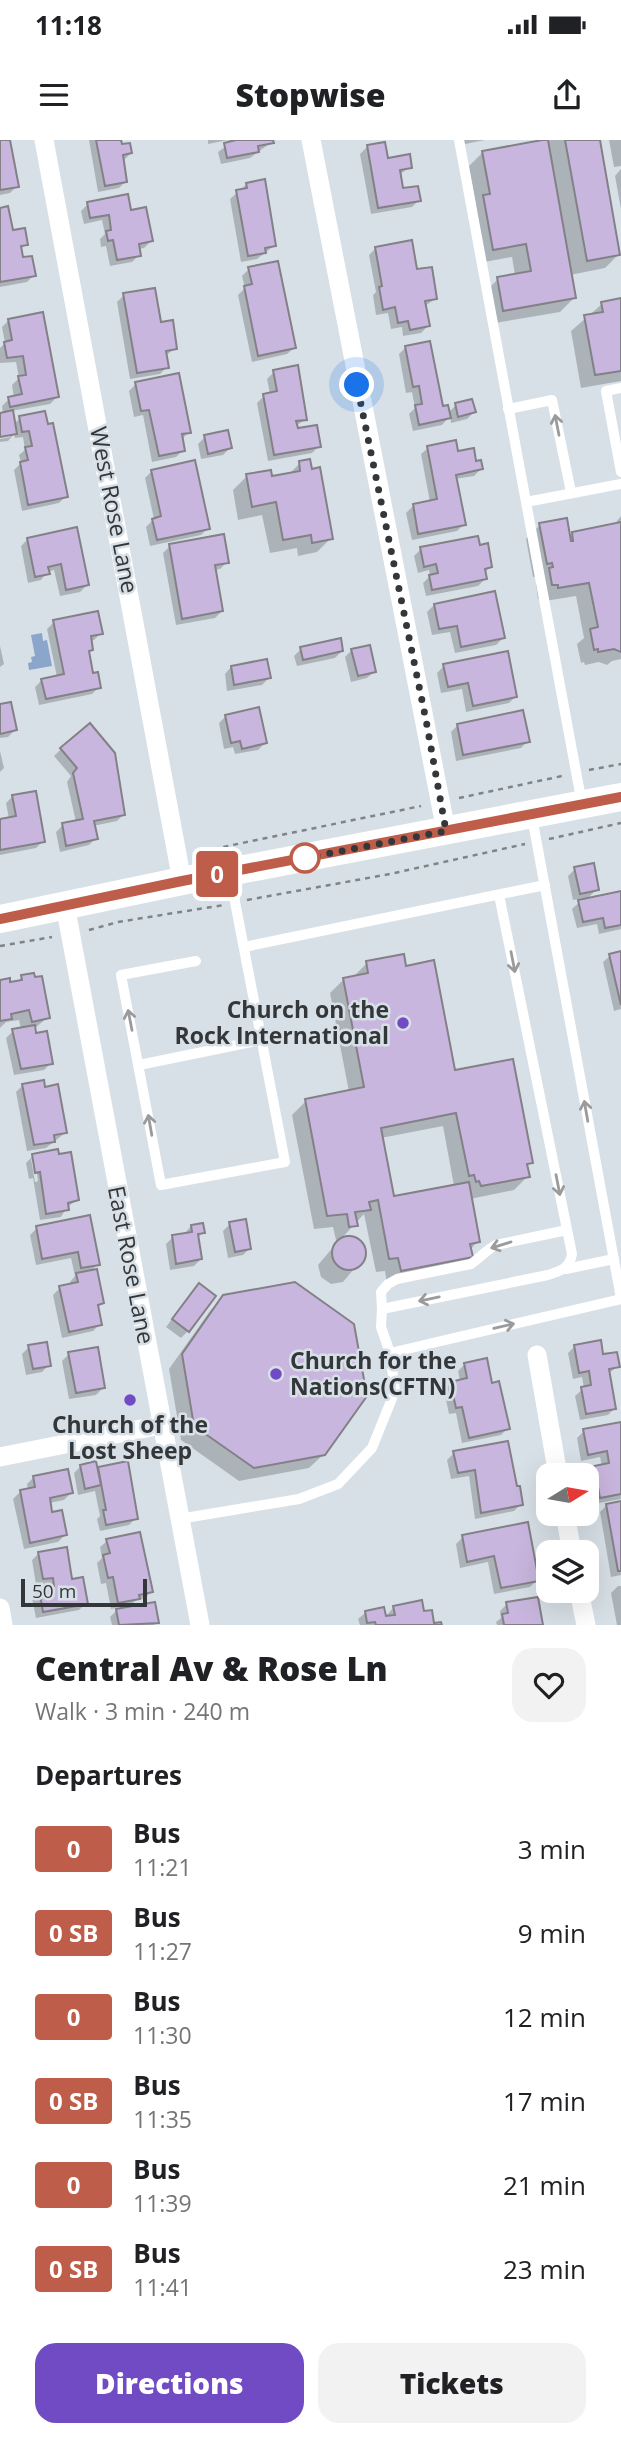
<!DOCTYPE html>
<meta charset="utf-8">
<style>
body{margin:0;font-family:"Open Sans",sans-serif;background:#f2f2f2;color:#202124;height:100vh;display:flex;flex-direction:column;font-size:26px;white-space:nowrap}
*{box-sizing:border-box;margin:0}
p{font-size:23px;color:#757577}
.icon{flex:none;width:38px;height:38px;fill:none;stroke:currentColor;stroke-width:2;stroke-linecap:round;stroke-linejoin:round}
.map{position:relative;height:1485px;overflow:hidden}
.panel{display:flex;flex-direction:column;background:#fff;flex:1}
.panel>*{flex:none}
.badge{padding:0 14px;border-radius:5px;font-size:24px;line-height:46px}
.needle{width:46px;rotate:79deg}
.controls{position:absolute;left:536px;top:1323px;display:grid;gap:14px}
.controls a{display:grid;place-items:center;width:63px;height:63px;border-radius:14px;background:#fff;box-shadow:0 7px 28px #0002;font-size:35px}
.scale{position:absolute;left:21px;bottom:18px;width:126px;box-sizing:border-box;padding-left:7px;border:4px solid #343739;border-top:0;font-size:19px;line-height:24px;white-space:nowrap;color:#343739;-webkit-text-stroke:5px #d8e0e7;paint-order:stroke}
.you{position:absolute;width:35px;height:35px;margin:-18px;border:5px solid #fff;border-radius:50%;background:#1a73e8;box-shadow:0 0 0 10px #1a73e833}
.map>.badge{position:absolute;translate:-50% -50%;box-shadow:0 0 0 4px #fff}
h2{padding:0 35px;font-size:26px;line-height:63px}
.round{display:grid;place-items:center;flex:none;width:74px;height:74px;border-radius:21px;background:#f2f2f2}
.summary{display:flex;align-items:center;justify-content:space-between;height:119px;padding:0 35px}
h1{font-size:33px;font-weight:800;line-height:52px}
.cta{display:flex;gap:14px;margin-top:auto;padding:14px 35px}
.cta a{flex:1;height:80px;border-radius:21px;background:#714bc4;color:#fff;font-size:28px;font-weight:800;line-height:80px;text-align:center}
.cta a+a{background:#f2f2f2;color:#202124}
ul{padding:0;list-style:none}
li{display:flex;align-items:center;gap:21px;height:84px;padding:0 35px}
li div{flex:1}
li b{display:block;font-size:26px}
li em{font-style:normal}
li .badge{min-width:77px;font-weight:700;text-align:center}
.status{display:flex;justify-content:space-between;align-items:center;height:49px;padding:0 35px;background:#fff;direction:ltr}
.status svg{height:19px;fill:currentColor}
header{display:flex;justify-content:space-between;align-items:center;height:91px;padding:0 35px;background:#fff;font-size:32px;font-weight:800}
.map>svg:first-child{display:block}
.water{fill:#8ca5ca}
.shadow{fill:#0003;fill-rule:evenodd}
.building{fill:#c9b6de;stroke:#838088;stroke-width:2}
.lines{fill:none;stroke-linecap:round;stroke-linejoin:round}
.path{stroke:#7e8488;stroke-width:2.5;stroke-dasharray:5 5;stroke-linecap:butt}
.lane{stroke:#fff;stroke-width:10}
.street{stroke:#fff;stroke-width:19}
.secondary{stroke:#fff;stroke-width:28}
.oneway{stroke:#9a9b9c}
.line-casing{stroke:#fff;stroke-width:16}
.line{stroke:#be5d49;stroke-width:10}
.walk{stroke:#343739;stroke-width:7;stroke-dasharray:0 12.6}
.stop-dot{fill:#fff;stroke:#be5d49;stroke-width:3.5}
.poi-dot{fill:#714bc4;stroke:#d8e0e7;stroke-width:2.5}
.labels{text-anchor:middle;stroke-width:5;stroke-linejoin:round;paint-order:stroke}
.street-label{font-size:23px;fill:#343739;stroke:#d8e0e7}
.poi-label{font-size:23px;font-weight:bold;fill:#343739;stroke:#d8e0e7;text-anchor:end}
</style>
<div class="status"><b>11:18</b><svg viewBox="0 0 49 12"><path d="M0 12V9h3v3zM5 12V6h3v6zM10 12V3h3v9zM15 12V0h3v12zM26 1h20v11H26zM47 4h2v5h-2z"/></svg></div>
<header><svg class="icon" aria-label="menu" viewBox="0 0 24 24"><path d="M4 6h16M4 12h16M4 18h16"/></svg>Stopwise<svg class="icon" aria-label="share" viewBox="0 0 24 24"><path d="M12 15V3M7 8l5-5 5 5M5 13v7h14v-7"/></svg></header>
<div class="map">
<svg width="621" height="1485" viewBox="0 0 621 1485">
<rect width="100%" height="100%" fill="#d8e0e7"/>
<!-- water -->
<polygon class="water" points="42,493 43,501 47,500 52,526 29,530 28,523 32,522 31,517 35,516 31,495"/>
<!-- shadow -->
<g class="shadow">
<polygon points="0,0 8,0 17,46 10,53 0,55"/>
<polygon points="89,0 119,0 121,6 131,13 124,20 126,41 119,48 98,52"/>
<polygon points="208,0 271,0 272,2 250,18 221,24 218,12 229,4 228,0 208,4"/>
<polygon points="464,0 485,0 465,4"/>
<polygon points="549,0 598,0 619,114 605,128 570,135 574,158 560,172 489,184 484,153 498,139 515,135 512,117 479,123 470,71 476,65 469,26 483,12"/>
<polygon points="609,0 621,0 621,26 614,27"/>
<polygon points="367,7 387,20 410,27 399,35 402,50 419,60 412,67 371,74 360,14"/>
<polygon points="621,29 621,69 615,36"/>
<polygon points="247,44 275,105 257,119 241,122 230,59"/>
<polygon points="88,64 129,72 151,101 144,108 138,109 139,115 132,122 110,126 106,106 101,107 100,99 105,94 102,80 84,84 81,71"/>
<polygon points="0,69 11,92 26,104 20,110 22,119 34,135 27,142 0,147"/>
<polygon points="376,108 415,131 435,159 425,166 428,186 421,193 403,196 402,187 391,189 388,173 376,175 373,155 376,152 369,115"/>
<polygon points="249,129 294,208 287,214 252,222 238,155 245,148 242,136"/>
<polygon points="124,155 159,184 176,208 165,216 167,227 160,234 130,239 117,162"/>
<polygon points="621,160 621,241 581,248 571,191 602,164"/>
<polygon points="9,180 57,257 50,264 11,271 14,284 20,278 47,286 66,356 59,363 22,371 14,330 21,323 19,315 25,310 23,297 15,298 14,294 8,301 0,302 0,299 10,297 10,294 0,296 0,274 3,274 2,266 9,259 14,258 12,245 19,238 16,222 0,223 0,208 5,203 2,187"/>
<polygon points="406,207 442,268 448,273 456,265 474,272 467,279 451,283 450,276 442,285 413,291 409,274 415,268 412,252 406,253 399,214"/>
<polygon points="274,232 306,279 296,286 319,306 312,313 268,321 257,263 264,256 270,254 267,239"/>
<polygon points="136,244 189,292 181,300 183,310 176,317 152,322 143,275 134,277 129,251"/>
<polygon points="205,297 230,308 223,315 201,319 198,304"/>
<polygon points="428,308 457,313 481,329 474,336 455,339 464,384 457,391 412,400 406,373 413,366 430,362 421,314"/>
<polygon points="300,323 331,398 317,412 298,416 297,408 270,413 262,375 238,380 233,350 247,336 271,338 288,335"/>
<polygon points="152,331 208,388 201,395 150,406 146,387 154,379 145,338"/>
<polygon points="621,376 621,519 612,521 607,525 599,522 585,525 584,522 581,523 577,504 584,498 576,456 545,461 544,458 538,459 536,444 539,440 538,436 533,437 526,399 540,385 569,397 573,393 614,385"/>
<polygon points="76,389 87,445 80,452 60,456 54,430 47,432 41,440 28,443 21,406 28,399"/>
<polygon points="170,406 227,422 220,429 214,430 222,471 215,478 176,485 163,413"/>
<polygon points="479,407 490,427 484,433 485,439 478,446 426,456 423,443 430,436 429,430 418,433 414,416 421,409"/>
<polygon points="434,465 503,498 496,505 455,513 450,492 432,495 427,472"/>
<polygon points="54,482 101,493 94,500 90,501 92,510 87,514 92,535 99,547 92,554 39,565 35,547 42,540 57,537 47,489"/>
<polygon points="0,506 4,524 0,527"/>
<polygon points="301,509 342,511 335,518 297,526 294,516"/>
<polygon points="352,510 374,532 367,538 351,542 345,517"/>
<polygon points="444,526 516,556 509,563 466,572 462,549 441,553 437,533"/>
<polygon points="231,527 269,538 262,545 227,551 225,534"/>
<polygon points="0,566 15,590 8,597 0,598"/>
<polygon points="226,576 265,603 258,610 235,614 233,607 224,609 219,583"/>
<polygon points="458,585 528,601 521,608 456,621 451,592"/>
<polygon points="61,609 124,674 117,681 93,686 96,698 89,705 60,712 56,692 63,685 76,682 67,642 71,636 54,616"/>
<polygon points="0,611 4,628 0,632"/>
<polygon points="13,656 43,701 36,708 0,715 0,680 9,679 6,663"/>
<polygon points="575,729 597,749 586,760 621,753 621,789 599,794 597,784 577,788 572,769 584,758 573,760 568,736"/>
<polygon points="621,813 621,869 614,871 603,822 610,816"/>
<path d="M367,823L405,828L453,932L531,1022L526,1027L528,1036L514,1050L470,1059L478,1101L470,1110L471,1117L457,1131L387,1144L385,1131L376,1132L364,1074L341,1099L352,1097L363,1104L365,1116L343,1142L331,1144L321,1137L318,1125L340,1099L336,1100L333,1087L314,1089L292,975L306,961L349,952L330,853L344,839L352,838ZM443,986L454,1046L392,1058L381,998Z"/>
<polygon points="22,837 48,877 34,889 51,923 44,930 14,935 6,898 13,891 21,889 19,880 6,882 0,888 0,842 9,844 15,843"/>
<polygon points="23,945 65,993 46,1008 27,1011 16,952"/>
<path d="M33,1016L77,1060L67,1067L61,1077L40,1080L33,1038L29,1039L26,1023ZM31,1019H35L38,1041L35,1042Z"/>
<polygon points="89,1077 98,1124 90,1132 102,1163 97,1168 100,1184 93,1191 62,1198 53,1155 60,1148 71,1145 70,1142 75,1136 71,1118 36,1125 30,1095 37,1088"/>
<polygon points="230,1084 250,1108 243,1115 228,1118 223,1091"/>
<polygon points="191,1086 203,1093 197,1098 201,1119 194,1126 170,1130 166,1104 173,1097 185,1093"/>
<polygon points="192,1152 188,1191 181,1198 166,1187"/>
<polygon points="224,1156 324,1314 309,1328 239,1341 181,1300 169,1229 210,1171"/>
<polygon points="575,1206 602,1216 618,1226 608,1234 615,1268 608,1275 580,1280 575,1256 584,1248 582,1237 573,1239 568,1213"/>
<polygon points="29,1207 49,1225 42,1232 26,1235 22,1214"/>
<polygon points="69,1214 103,1248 96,1255 69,1259 62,1221"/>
<polygon points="465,1224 491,1245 508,1288 501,1295 462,1303 456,1273 449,1274 444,1250 451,1243 460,1241 458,1231"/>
<polygon points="621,1284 621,1359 593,1364 587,1335 594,1328 602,1326 600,1317 581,1321 577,1298 584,1291"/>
<polygon points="454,1313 516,1348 521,1364 514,1371 475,1379 469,1336 451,1339 447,1320"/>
<polygon points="126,1324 136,1378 129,1385 100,1391 97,1379 100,1376 95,1351 78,1355 74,1333 81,1326 97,1330"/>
<polygon points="34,1337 71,1353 64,1360 49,1363 51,1374 65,1395 58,1402 24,1409 13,1359 20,1352 28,1350 27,1344"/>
<polygon points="621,1363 621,1435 611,1437 600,1372 607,1365"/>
<polygon points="463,1397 537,1440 530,1447 494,1454 488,1422 460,1428 456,1404"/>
<polygon points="107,1401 151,1452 144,1459 136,1460 127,1469 157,1482 154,1485 112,1485 110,1477 120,1467 111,1469 106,1443 101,1444 97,1423 102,1418 100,1407"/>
<polygon points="39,1413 71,1441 86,1463 79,1470 36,1478 32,1458 39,1451 47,1449 46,1444 36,1445 32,1420"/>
<polygon points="618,1446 621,1446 621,1485 617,1485 611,1453"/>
<polygon points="536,1459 541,1485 497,1485 496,1482 501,1478 500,1471 507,1464"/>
<polygon points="394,1467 423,1473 430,1472 433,1485 360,1485 358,1479 365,1473 385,1477"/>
</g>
<!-- building -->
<g class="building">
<polygon points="0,0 10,0 19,47 0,50"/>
<polygon points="96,0 121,0 122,4 130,3 132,13 123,15 127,42 105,46"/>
<polygon points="236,0 273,0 274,3 258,6 259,12 227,18 224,3"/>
<polygon points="542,0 548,0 576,158 503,171 497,137 531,131 526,104 493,110 483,55 490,54 482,11"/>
<polygon points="565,0 600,0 620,115 587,121"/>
<polygon points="385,2 388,18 410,14 412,28 400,30 403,48 418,46 421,61 378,68 367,5"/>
<polygon points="265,39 276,106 265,108 266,113 248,116 236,50 247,48 246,43"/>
<polygon points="128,54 131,70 146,67 153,101 139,104 141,116 117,120 113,100 108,101 106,91 111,90 109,75 90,78 87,62"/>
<polygon points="8,66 13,90 25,88 28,105 21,106 23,117 32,116 36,136 0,142 0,68"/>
<polygon points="412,100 417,129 432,127 437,159 425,161 430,186 410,190 408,181 398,183 395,167 383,170 379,147 382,146 375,107"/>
<polygon points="278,121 296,208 258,216 244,146 252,144 248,127"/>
<polygon points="155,148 161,182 173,180 177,209 166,211 169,228 137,233 123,153"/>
<polygon points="621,158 621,231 595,235 584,175 603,172 601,162"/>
<polygon points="43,172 59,257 10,267 8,257 22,254 18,236 26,235 23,216 7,218 4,202 12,200 8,179"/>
<polygon points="430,201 443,266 448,265 451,278 419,285 415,265 422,264 419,246 413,247 405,206"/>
<polygon points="298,225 307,280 296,281 298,288 317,285 321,307 274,315 263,254 277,251 273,230"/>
<polygon points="179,233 191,293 182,294 185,311 159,316 149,270 141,271 135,242"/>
<polygon points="472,259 476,272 458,277 455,263"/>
<polygon points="13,270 17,294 0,297 0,273"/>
<polygon points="45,271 48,284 53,283 68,357 28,365 20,322 28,320 25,307 32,306 29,291 22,292 19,276"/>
<polygon points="228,290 232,308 208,314 204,295"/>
<polygon points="456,300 458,311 474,308 476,321 481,320 483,329 456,335 466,385 418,394 413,364 437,359 427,306"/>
<polygon points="310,319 312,329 320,327 333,399 312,403 311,395 283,400 276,362 252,367 246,334 271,330 272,336 300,331 299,321"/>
<polygon points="195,320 210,389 157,400 152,379 161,376 151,330"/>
<polygon points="567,378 571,401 573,401 572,392 621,382 621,512 614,509 598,512 598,509 594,510 590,489 598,487 589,443 558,448 558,445 552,445 549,428 553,427 552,423 547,424 539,383"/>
<polygon points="77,387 89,445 66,450 61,424 48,427 50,434 35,437 27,398"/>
<polygon points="224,394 229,423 215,425 223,471 182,479 169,404"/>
<polygon points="478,396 480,405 488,403 492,427 485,429 487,439 432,450 429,435 438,433 436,424 424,427 420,407"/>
<polygon points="495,451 505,498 461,507 457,486 439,489 434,464"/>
<polygon points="98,471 103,494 91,496 93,510 89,511 93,533 98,532 101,548 46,559 41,539 64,534 53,480"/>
<polygon points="341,498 343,511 303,520 300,507"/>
<polygon points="370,505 376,532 358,536 351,509"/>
<polygon points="508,511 517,557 473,566 468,543 448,547 443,524"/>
<polygon points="267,519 271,538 234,545 231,526"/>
<polygon points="11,562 17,590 0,594 0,564"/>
<polygon points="259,567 267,603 242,609 240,601 231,603 225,575"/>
<polygon points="523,570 530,602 463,615 457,584"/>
<polygon points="90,583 115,613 125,675 94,681 98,699 66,706 62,683 83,679 73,633 77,628 60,608"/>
<polygon points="36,651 45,702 0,710 0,679 16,676 12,655"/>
<polygon points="594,723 599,750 580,754 574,727"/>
<polygon points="621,751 621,785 605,788 603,778 583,782 578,760"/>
<polygon points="621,811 621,865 609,814"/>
<polygon points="404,814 406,826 434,820 455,930 513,919 533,1023 527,1024 530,1037 481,1046 479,1041 476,1042 474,1035 469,1036 456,973 381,988 394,1056 469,1042 480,1102 470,1104 473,1117 401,1131 398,1118 389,1119 378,1060 369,1062 371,1070 355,1072 358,1086 349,1087 347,1074 327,1076 305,959 364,947 343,838 368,833 366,821"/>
<polygon points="34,833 35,837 42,836 50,878 32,882 29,870 11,874 12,879 0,881 0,840 10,838 10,842 22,840 21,835"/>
<polygon points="35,885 36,893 47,891 53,924 21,929 12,889"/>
<polygon points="44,940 45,947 58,944 67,993 54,995 55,1002 34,1005 22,944"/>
<polygon points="58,1009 59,1014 71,1012 79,1060 68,1063 69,1070 46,1074 40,1032 35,1033 32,1014"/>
<polygon points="90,1075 100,1125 81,1128 78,1112 42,1119 36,1086"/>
<polygon points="246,1079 251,1109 235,1112 229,1082"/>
<polygon points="203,1083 205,1093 198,1094 202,1119 176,1124 172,1095 192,1092 191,1085"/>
<circle cx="349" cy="1113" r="17"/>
<polygon points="97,1129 104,1163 98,1165 102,1185 69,1192 59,1146 78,1142 76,1133"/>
<polygon points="295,1142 354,1184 367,1256 325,1315 254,1328 194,1286 182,1214 223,1155"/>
<polygon points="199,1143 216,1156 189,1192 172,1179"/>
<polygon points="601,1200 603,1214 617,1212 620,1227 609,1229 616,1269 586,1274 581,1247 591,1245 589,1231 579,1233 574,1205"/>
<polygon points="47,1202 51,1226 33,1229 28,1205"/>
<polygon points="98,1207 105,1248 76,1253 68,1212"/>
<polygon points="487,1218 492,1243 499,1241 510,1289 469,1298 462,1267 456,1268 450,1242 467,1238 464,1223"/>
<polygon points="621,1282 621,1354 600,1358 594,1326 609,1323 607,1311 588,1315 583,1289"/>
<polygon points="508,1301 517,1346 520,1346 523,1365 481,1373 475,1330 458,1333 453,1311"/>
<polygon points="96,1321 101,1345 85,1349 80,1325"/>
<polygon points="128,1321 138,1379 106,1385 103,1370 106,1370 98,1327"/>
<polygon points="68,1329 73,1353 50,1358 52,1372 62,1370 67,1395 30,1403 20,1350 35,1347 33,1336"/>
<polygon points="621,1361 621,1431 618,1431 606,1364"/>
<polygon points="528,1382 539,1441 501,1448 494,1416 467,1422 462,1395"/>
<polygon points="140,1392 153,1452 139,1455 140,1459 118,1463 113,1437 108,1438 103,1415 110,1413 106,1399"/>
<polygon points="67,1407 72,1439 83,1437 88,1464 43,1472 39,1449 54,1446 53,1438 43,1439 38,1412"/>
<polygon points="538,1457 543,1485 504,1485 502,1474 508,1473 506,1462"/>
<polygon points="422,1460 424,1471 432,1470 434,1483 441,1482 442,1485 376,1485 375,1482 367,1483 365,1471 384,1467 386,1476 395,1475 393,1466"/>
<polygon points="155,1462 159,1483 119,1485 116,1469"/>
</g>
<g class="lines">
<!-- path -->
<g class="path">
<polyline points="589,630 621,624"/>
<polyline points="459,658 562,636"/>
<polyline points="549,699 621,683"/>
<polyline points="194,713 421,666"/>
<polyline points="247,760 390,734 525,704"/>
<polyline points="89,790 118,782 224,765"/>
<polyline points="0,806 52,797"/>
</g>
<!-- lane -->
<g class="lane">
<polyline points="459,0 526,362"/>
<polyline points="621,248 606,251 621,332"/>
<polyline points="508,269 552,260 571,352"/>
<polyline points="582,664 526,362 621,344"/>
<polyline points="532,677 621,1158"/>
<polyline points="244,807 545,745"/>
<polyline points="196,821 121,835 161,1045 285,1022 235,762 233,735"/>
<polyline points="139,925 262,900"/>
<polyline points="566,1129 614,1119"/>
<path d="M382,1169L381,1152L388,1144L397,1139L471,1124C480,1118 486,1110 496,1105L567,1090"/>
<polyline points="390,1213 621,1159"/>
<path d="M179,1379L299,1359L338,1344L372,1308L395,1251L390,1213L381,1187L382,1169L548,1135C561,1131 570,1128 572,1114L499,755"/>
</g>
<!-- street -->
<g class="street">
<polyline points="44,0 182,741"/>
<path d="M311,0C354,231 401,461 446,691"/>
<polyline points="65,765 200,1485"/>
<polyline points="537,1215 558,1335"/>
<polyline points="0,1317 161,1285"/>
<polyline points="565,1374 572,1412"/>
<polyline points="579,1451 586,1485"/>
<polyline points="0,1468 3,1485"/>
</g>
<!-- secondary -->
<polyline class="secondary" points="0,779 182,741 621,657"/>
</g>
<!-- one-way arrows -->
<defs><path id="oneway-shaft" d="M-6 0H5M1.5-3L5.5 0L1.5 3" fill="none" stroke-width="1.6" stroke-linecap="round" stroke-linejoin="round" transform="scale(1.75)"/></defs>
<g class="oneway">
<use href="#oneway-shaft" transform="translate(557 285) rotate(-101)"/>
<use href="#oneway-shaft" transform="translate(513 822) rotate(79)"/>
<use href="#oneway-shaft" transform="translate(130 880) rotate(-101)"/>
<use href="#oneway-shaft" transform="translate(586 971) rotate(-100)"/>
<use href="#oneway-shaft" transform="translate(150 985) rotate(-100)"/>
<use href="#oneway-shaft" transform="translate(558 1045) rotate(79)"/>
<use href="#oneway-shaft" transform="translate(501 1105) rotate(163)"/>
<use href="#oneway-shaft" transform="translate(429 1159) rotate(168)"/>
<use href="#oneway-shaft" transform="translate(504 1186) rotate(-13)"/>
</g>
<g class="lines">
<defs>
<polyline id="line" points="0,779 182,741 621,657"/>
</defs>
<!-- line casing -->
<use href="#line" class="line-casing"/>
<!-- line -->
<use href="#line" class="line"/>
<!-- walk -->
<polyline class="walk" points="305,718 446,691 426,580 357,245"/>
</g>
<!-- markers -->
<circle class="stop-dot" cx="305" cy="718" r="14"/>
<g class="poi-dot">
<circle cx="403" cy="883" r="7"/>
<circle cx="276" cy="1234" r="7"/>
<circle cx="130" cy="1260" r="7"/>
</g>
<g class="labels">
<!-- street labels -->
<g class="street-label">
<text transform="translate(114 370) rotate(79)" y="8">West Rose Lane</text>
<text transform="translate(131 1125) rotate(79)" y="8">East Rose Lane</text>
</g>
<!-- poi labels -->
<g class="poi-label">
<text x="389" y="878">Church on the<tspan x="389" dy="26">Rock International</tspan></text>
<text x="290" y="1229" text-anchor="start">Church for the<tspan x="290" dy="26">Nations(CFTN)</tspan></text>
<text x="130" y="1293" text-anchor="middle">Church of the<tspan x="130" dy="26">Lost Sheep</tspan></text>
</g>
</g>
</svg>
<div class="controls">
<a><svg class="needle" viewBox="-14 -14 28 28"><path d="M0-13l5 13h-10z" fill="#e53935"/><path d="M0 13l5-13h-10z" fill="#757577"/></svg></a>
<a><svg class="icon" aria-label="layers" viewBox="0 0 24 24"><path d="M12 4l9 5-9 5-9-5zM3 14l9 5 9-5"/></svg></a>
</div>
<div class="scale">50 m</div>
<div class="you" style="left:357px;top:245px"></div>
<b class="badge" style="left:217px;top:734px;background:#be5d49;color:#fff">0</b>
</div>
<section class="panel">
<div class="summary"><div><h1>Central Av &amp; Rose Ln</h1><p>Walk · 3 min · 240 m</p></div><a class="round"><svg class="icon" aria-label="heart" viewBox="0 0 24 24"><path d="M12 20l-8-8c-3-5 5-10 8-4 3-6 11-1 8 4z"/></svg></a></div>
<h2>Departures</h2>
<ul>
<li><span class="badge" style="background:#be5d49;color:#fff">0</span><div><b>Bus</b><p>11:21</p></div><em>3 min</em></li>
<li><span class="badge" style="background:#be5d49;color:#fff">0 SB</span><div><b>Bus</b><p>11:27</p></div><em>9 min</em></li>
<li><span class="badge" style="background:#be5d49;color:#fff">0</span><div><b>Bus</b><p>11:30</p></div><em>12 min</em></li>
<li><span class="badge" style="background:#be5d49;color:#fff">0 SB</span><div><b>Bus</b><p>11:35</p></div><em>17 min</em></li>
<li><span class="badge" style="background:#be5d49;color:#fff">0</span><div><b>Bus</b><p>11:39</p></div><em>21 min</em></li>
<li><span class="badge" style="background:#be5d49;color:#fff">0 SB</span><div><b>Bus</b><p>11:41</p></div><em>23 min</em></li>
</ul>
<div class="cta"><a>Directions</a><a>Tickets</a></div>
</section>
